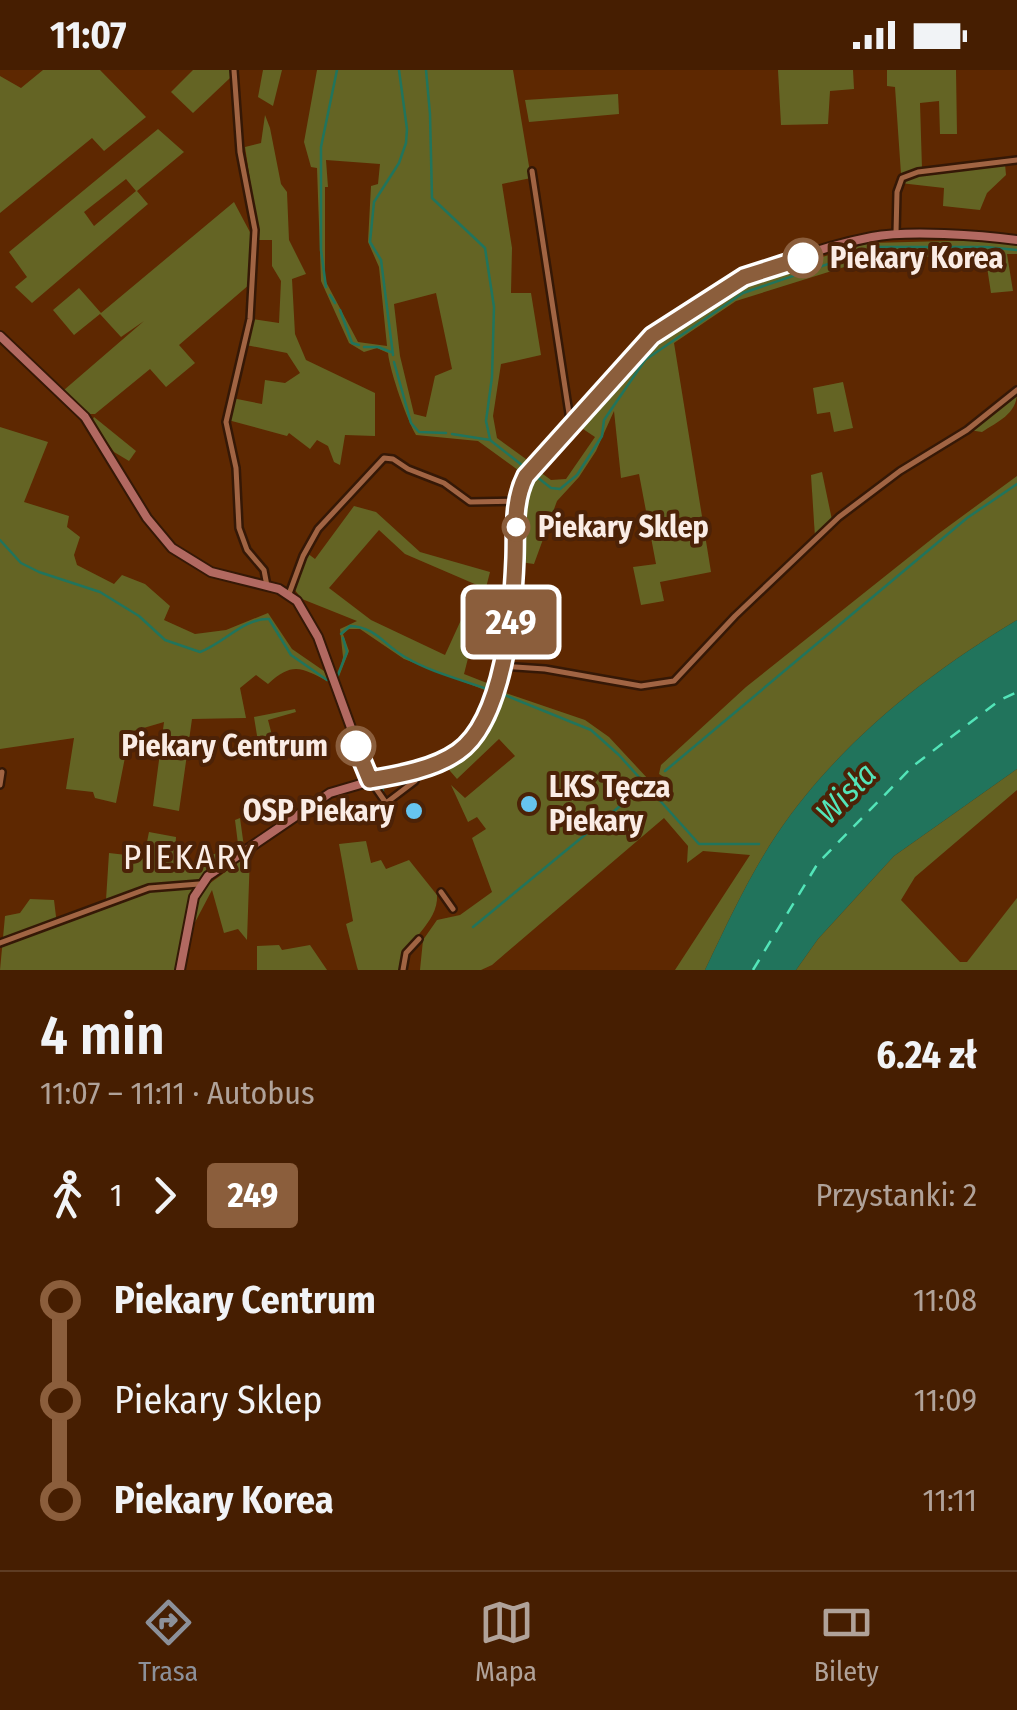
<!DOCTYPE html>
<html lang="pl">
<meta charset="utf-8">
<style>
body{margin:0;font-family:"Fira Sans Condensed",sans-serif;background:#4d270b;color:#f1f3f6;height:100vh;display:flex;flex-direction:column;font-size:38px;white-space:nowrap}
*{box-sizing:border-box;margin:0}
p{font-size:32px;color:#b0a299}
.icon{flex:none;width:55px;height:55px;fill:none;stroke:currentColor;stroke-width:2;stroke-linecap:round;stroke-linejoin:round}
.map{position:relative;height:900px;overflow:hidden}
.drawer{display:flex;flex-direction:column;background:#461e01;flex:1}
.drawer>*{flex:none}
.badge{padding:0 20px;border-radius:8px;font-size:35px;line-height:65px}
.map>.badge{position:absolute;translate:-50% -50%;box-shadow:0 0 0 5px #fff}
.legs{display:flex;align-items:center;gap:15px;height:110px;padding:0 40px;font-size:32px}
.legs p{margin-inline-start:auto}
.headline{display:flex;align-items:center;justify-content:space-between;height:170px;padding:0 40px}
h1{font-size:55px;font-weight:600;line-height:75px}
ul{padding:0 40px;list-style:none}
li{display:flex;align-items:center;gap:35px;height:100px;font-size:38px}
li i{display:grid;place-items:center;width:15px;height:100%;margin:0 12px;background:currentColor}
li i::after{content:'';width:25px;height:25px;margin:-12px;border:8px solid;border-radius:50%;background:#461e01}
li p{margin-inline-start:auto}
li:first-child i{background:linear-gradient(#0000 50%,currentColor 0)}
li:last-child i{background:linear-gradient(currentColor 50%,#0000 0)}
.status{display:flex;justify-content:space-between;align-items:center;height:70px;padding:0 50px;background:#461e01;direction:ltr}
.status svg{height:28px;fill:currentColor}
.dock{display:flex;justify-content:space-around;align-items:center;height:140px;border-top:2px solid #5e3c23;background:#461e01;font-size:28px;color:#b0a299}
.dock a{display:grid;justify-items:center;gap:5px}
.dock .current{color:#8c9099}
.map>svg:first-child{display:block}
.green{fill:#646424;fill-rule:evenodd}
.water{fill:#21745c}
.lines{fill:none;stroke-linecap:round;stroke-linejoin:round}
.stream{stroke:#21745c;stroke-width:2.5}
.ferry{stroke:#53e5b9;stroke-width:2.5;stroke-dasharray:12 10;stroke-linecap:butt}
.street-casing{stroke:#351806;stroke-width:10}
.secondary-casing{stroke:#351806;stroke-width:12}
.street{stroke:#a16443;stroke-width:5}
.secondary{stroke:#b26961;stroke-width:8}
.line-1-casing{stroke:#fff;stroke-width:22}
.line-1{stroke:#8b5e3c;stroke-width:15}
.stop-1-dot{fill:#fff;stroke:#8b5e3c;stroke-width:5}
.poi-dot{fill:#66c4ef;stroke:#4c2207;stroke-width:4}
.labels{text-anchor:middle;stroke-width:8;stroke-linejoin:round;paint-order:stroke}
.stop-label{font-size:30px;font-weight:bold;fill:#faece5;stroke:#4c2207;text-anchor:start}
.poi-label{font-size:30px;font-weight:bold;fill:#faece5;stroke:#4c2207;text-anchor:start}
.water-label{font-size:32px;font-style:italic;fill:#53e5b9;stroke:#4c2207}
.quarter-label{font-size:35px;letter-spacing:2.5px;fill:#faece5;stroke:#4c2207}
</style>
<div class="status"><b>11:07</b><svg viewBox="0 0 49 12"><path d="M0 12V9h3v3zM5 12V6h3v6zM10 12V3h3v9zM15 12V0h3v12zM26 1h20v11H26zM47 4h2v5h-2z"/></svg></div>
<div class="map">
<svg width="1017" height="900" viewBox="0 0 1017 900">
<rect width="100%" height="100%" fill="#5e2801"/>
<!-- green -->
<g class="green">
<polygon points="43,0 100,0 146,47 104,81 92,68 0,143 0,6 21,18"/>
<polygon points="193,0 231,0 230,8 193,43 171,22"/>
<polygon points="263,0 282,0 273,36 258,27"/>
<path d="M317,0H513L531,108L502,114L512,178L511,223H531L541,285L501,294L493,346L497,368L530,392L522,403L478,371L416,365C407,350 390,302 388,283L377,278L364,282L349,273L321,211L317,98L311,97L304,72ZM326,90L380,94L378,114L371,116L368,172L379,197L387,276L358,272L325,210V117H328ZM436,223L452,299L435,306L426,347L414,344L400,286L394,234Z"/>
<polygon points="778,0 853,0 854,19 830,21 828,54 781,55"/>
<polygon points="887,0 956,0 957,64 940,64 939,31 920,33 922,99 901,104 895,17 887,16"/>
<polygon points="618,24 619,44 529,52 525,30"/>
<polygon points="265,45 270,58 281,114 287,122 289,170 306,204 292,209 295,264 306,290 375,323 375,366 345,365 340,395 334,392 328,376 317,370 310,379 289,363 287,366 228,350 232,328 262,334 265,310 285,313 300,303 287,283 246,275 252,249 279,253 281,211 272,196 272,170 259,170 245,77 261,73"/>
<path d="M158,59L184,82L137,121L148,134L32,233L15,217L27,207L9,182ZM126,109L136,121L94,156L84,142Z"/>
<polygon points="1005,94 1006,105 987,123 980,140 943,136 944,118 900,113 917,104"/>
<polygon points="234,132 252,166 250,214 179,275 195,293 166,317 150,299 95,344 88,344 64,320 144,251 121,267 100,244 74,265 53,240 79,218 101,243"/>
<polygon points="987,170 1017,173 1017,184 1007,184 1013,221 991,223 985,184 867,190 736,231 674,273 711,502 660,512 664,531 641,535 633,497 656,494 639,404 621,408 614,341 596,381 579,407 557,431 534,494 520,492 522,431 536,399 551,410 566,409 595,367 580,357 657,267 703,234 749,209 869,173"/>
<polygon points="843,312 853,358 834,362 830,342 817,344 813,318"/>
<path d="M1017,323C1017,344 997,352 982,362L969,360Z"/>
<polygon points="94,347 136,381 129,391 114,382 92,351"/>
<path d="M0,357L48,372L24,432L69,446L67,457L80,467L74,485L77,495L114,514L122,505L145,514L170,536L164,550L195,564L226,560L268,543L292,579L324,601L329,612C302,598 293,591 268,614L256,605L240,618L246,648L192,649L179,741L153,736L164,652L130,662L116,733L95,728L93,722L66,719L74,668L0,679Z"/>
<polygon points="822,402 832,450 815,467 811,405"/>
<path d="M1017,406V550C925,605 838,674 777,764C749,806 727,854 705,900H675L750,785L703,781L687,793L688,776L664,748L492,895L481,900H420L423,870L437,850L460,845L492,822L472,768L486,759L477,747L468,752L451,715L465,728L515,686L499,669L457,709L444,694L471,676L500,621L585,650L609,667L662,724L668,718L667,709L659,704L661,695L746,617L938,464Z"/>
<path d="M354,436L376,442L420,482L490,502L464,604L492,615L490,622L404,589L360,559H349L343,564L349,581L338,609L343,587L340,559L357,551L302,529L294,519L307,483L315,489ZM379,460L405,484L477,515L445,585L371,550L329,518Z"/>
<polygon points="295,639 296,642 268,650 274,673 259,678 254,647"/>
<polygon points="1017,699 1017,720 915,807 901,830 960,892 967,892 1017,828 1017,900 796,900 818,869 894,786"/>
<polygon points="240,748 244,777 197,811 149,814 106,830 109,783 144,787 149,762 176,767 174,801 238,774 235,750"/>
<path d="M366,771L371,793L381,790L386,799L409,790L437,825C439,854 403,871 400,900H358L357,897L346,854L353,851L339,774Z"/>
<polygon points="250,784 247,870 238,859 224,863 212,820 192,858 202,819"/>
<polygon points="195,817 175,900 0,900 5,846 20,843 30,829 54,830 57,855 149,820"/>
<polygon points="279,875 282,880 310,875 327,900 257,900 257,876"/>
</g>
<!-- water -->
<path class="water" d="M1017,550V699L894,786L818,869L796,900H705C727,854 749,806 777,764C838,674 925,605 1017,550Z"/>
<g class="lines">
<!-- stream -->
<g class="stream">
<polyline points="426,0 430,44 432,128 485,178 494,237 492,307 486,351 490,369"/>
<polyline points="326,217 321,180 321,77 337,0"/>
<polyline points="330,225 335,233"/>
<polyline points="340,240 352,273 359,275"/>
<polyline points="364,277 378,277 391,282"/>
<polyline points="393,285 381,190 370,172 374,132 399,93 406,73 407,59 399,0"/>
<polyline points="394,292 411,353 419,362 446,363"/>
<polyline points="452,364 490,370 551,418 560,419 577,405 602,366 604,350 645,290 743,223 878,177 986,177 1017,180"/>
<path d="M0,470L21,493L39,502L100,522L139,546L165,570L200,582C224,573 244,548 269,549L291,585L327,610"/>
<path d="M341,564L350,556C376,557 384,575 405,587C430,602 462,610 490,620"/>
<polyline points="337,607 347,582 343,568"/>
<polyline points="497,622 591,660 619,685 699,774 759,774"/>
<polyline points="665,701 967,448 1017,414"/>
<polyline points="387,712 405,707"/>
<polyline points="383,721 381,716 384,713"/>
<polyline points="473,857 642,718"/>
</g>
<!-- ferry -->
<polyline class="ferry" points="753,900 818,793 913,696 1000,630 1017,622"/>
<defs>
<g id="street">
<polyline points="234,0 240,82 255,160 250,249 226,352 236,398 239,458 247,480 264,500 267,516"/>
<polyline points="532,101 570,350 574,355"/>
<polyline points="896,163 897,122 902,108 918,102 1017,90"/>
<polyline points="289,524 303,486 318,459 384,388 393,389 408,399 444,413 470,432 517,431"/>
<polyline points="502,596 545,599 641,616 674,611 735,546 839,447 900,401 967,360 1017,320"/>
<polyline points="370,710 386,733 415,711 417,699"/>
<polyline points="0,715 2,702"/>
<polyline points="441,822 453,839"/>
<polyline points="0,873 149,818 199,814"/>
<polyline points="403,900 406,883 419,869"/>
</g>
<g id="secondary">
<polyline points="0,266 85,347 147,448 172,478 211,502 279,519 297,531 318,567 370,710"/>
<path d="M180,900L194,827L208,806L330,723L443,690L459,682L476,664L495,616L509,568L517,431C523,395 558,374 581,348C604,321 626,291 651,267C700,219 805,180 872,167C907,160 981,165 1017,170"/>
</g>
</defs>
<!-- street casing -->
<use href="#street" class="street-casing"/>
<!-- secondary casing -->
<use href="#secondary" class="secondary-casing"/>
<!-- street -->
<use href="#street" class="street"/>
<!-- secondary -->
<use href="#secondary" class="secondary"/>
</g>
<g class="lines">
<defs>
<path id="line-1" d="M356,676L370,710C399,705 434,699 458,682C504,650 513,541 515,488C516,460 513,431 526,406L652,266L744,207L803,188"/>
</defs>
<!-- line-1 casing -->
<use href="#line-1" class="line-1-casing"/>
<!-- line-1 -->
<use href="#line-1" class="line-1"/>
</g>
<!-- markers -->
<g class="stop-1-dot">
<circle cx="803" cy="188" r="18"/>
<circle cx="516" cy="457" r="12"/>
<circle cx="356" cy="676" r="18"/>
</g>
<g class="poi-dot">
<circle cx="529" cy="734" r="10"/>
<circle cx="414" cy="741" r="10"/>
</g>
<g class="labels">
<!-- stop labels -->
<g class="stop-label">
<text x="830" y="198">Piekary Korea</text>
<text x="538" y="467">Piekary Sklep</text>
<text x="328" y="686" text-anchor="end">Piekary Centrum</text>
</g>
<!-- poi labels -->
<g class="poi-label">
<text x="549" y="727">LKS Tęcza<tspan x="549" dy="34">Piekary</tspan></text>
<text x="394" y="751" text-anchor="end">OSP Piekary</text>
</g>
<!-- water labels -->
<g class="water-label">
<text transform="translate(846 723) rotate(-46)" y="11">Wisła</text>
</g>
<!-- quarter labels -->
<g class="quarter-label">
<text x="190" y="799">PIEKARY</text>
</g>
</g>
</svg>
<b class="badge" style="left:511px;top:552px;background:#8b5e3c;color:#fff">249</b>
</div>
<section class="drawer">
<div class="headline"><div><h1>4 min</h1><p>11:07 – 11:11 · Autobus</p></div><b>6.24 zł</b></div>
<div class="legs"><svg class="icon" aria-label="walk" viewBox="0 0 24 24"><circle cx="13" cy="4" r="2"/><path d="M13 8l-2 6 4 7M11 14l-3 7M7 12l3-4h3l4 4"/></svg>1<svg class="icon" aria-label="forward" viewBox="0 0 24 24"><path d="M9 5l7 7-7 7"/></svg><b class="badge" style="background:#8b5e3c;color:#fff">249</b><p>Przystanki: 2</p></div>
<ul>
<li><i style="color:#8b5e3c"></i><b>Piekary Centrum</b><p>11:08</p></li>
<li><i style="color:#8b5e3c"></i><span>Piekary Sklep</span><p>11:09</p></li>
<li><i style="color:#8b5e3c"></i><b>Piekary Korea</b><p>11:11</p></li>
</ul>
</section>
<nav class="dock">
<a class="current"><svg class="icon" aria-label="directions" viewBox="0 0 24 24"><path d="M12 3l9 9-9 9-9-9zM9 14v-3h6M13 9l2 2-2 2"/></svg>Trasa</a>
<a><svg class="icon" aria-label="map" viewBox="0 0 24 24"><path d="M3 6l6-2 6 2 6-2v14l-6 2-6-2-6 2zM9 4v14M15 6v14"/></svg>Mapa</a>
<a><svg class="icon" aria-label="tickets" viewBox="0 0 24 24"><path d="M3 7h18v10H3zM15 7v10"/></svg>Bilety</a>
</nav>
